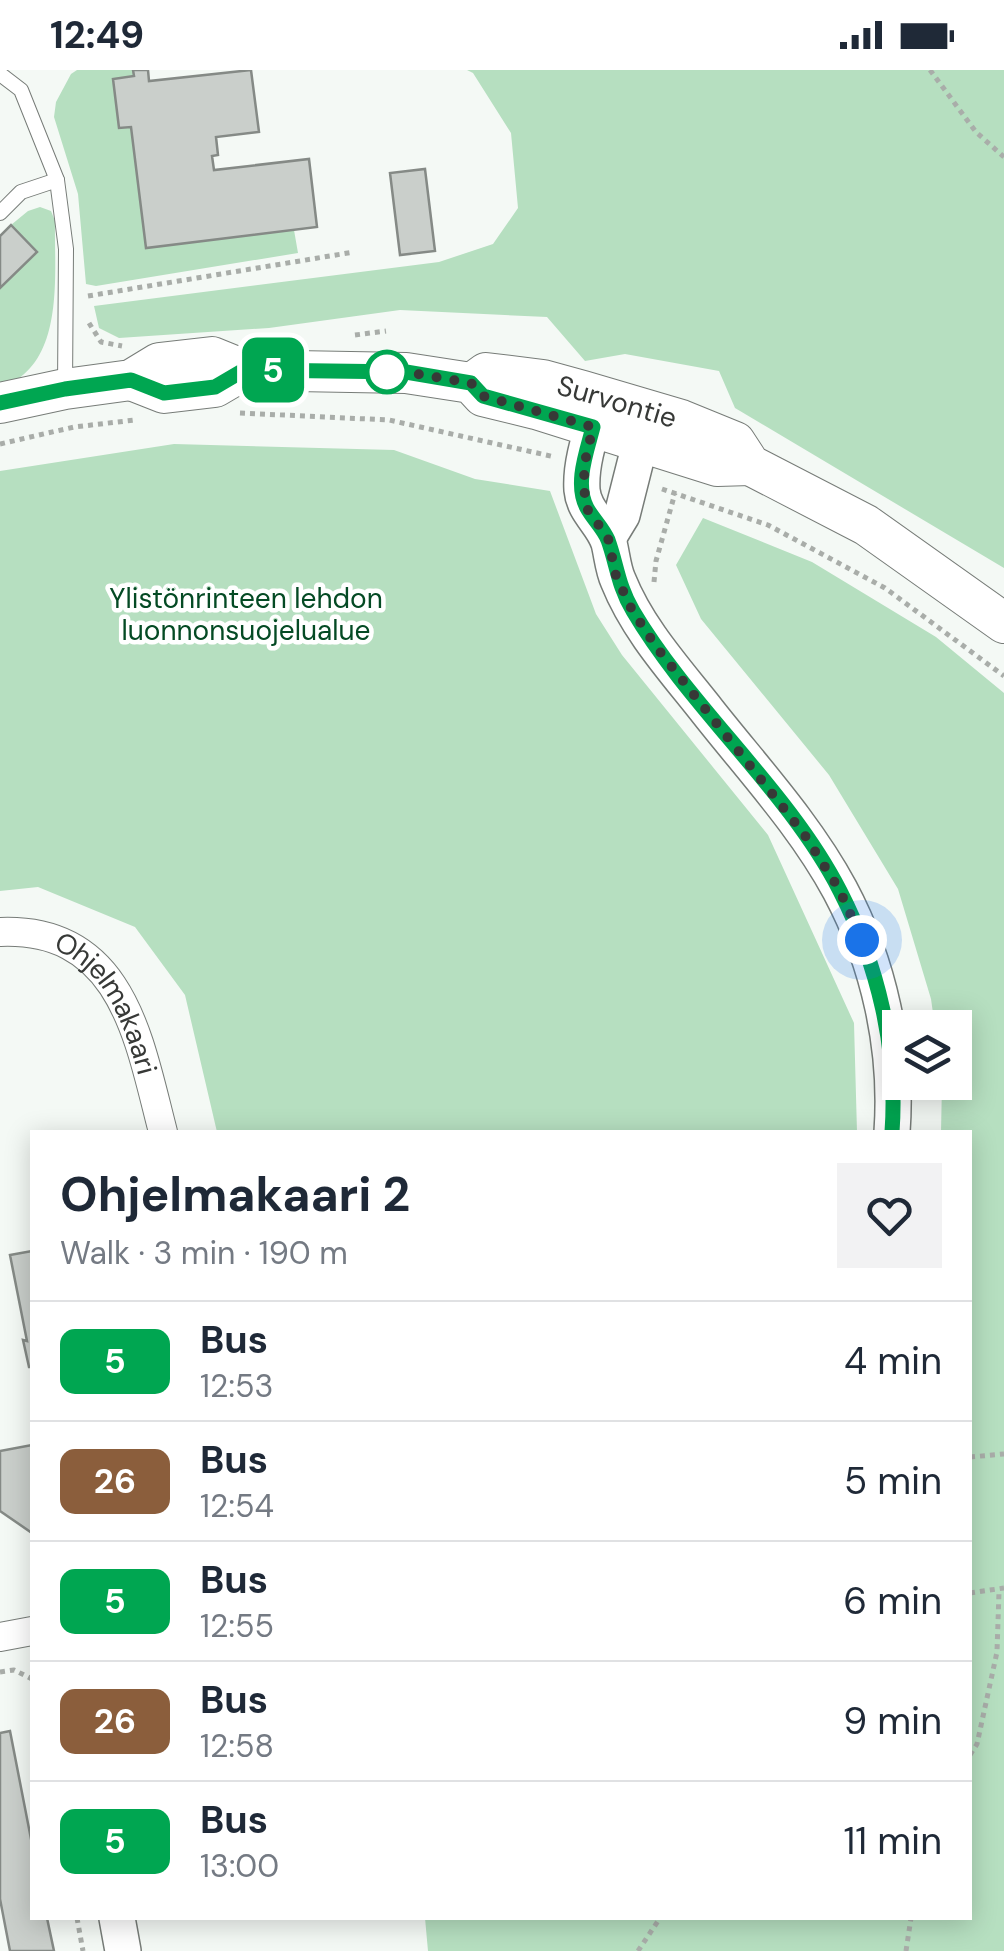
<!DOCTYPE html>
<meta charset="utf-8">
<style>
body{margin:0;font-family:"DM Sans",sans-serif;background:#f2f2f3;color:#1f2937;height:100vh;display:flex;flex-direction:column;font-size:38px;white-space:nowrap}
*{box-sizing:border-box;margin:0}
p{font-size:32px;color:#747a83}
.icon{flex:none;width:55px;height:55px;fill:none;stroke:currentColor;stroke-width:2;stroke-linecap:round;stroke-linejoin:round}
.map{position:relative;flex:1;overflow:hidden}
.details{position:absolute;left:30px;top:1060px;width:942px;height:790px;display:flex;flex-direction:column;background:#fff;border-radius:0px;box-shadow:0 5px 25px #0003}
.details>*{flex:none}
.badge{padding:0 20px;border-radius:15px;font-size:35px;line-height:65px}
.controls{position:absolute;left:882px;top:940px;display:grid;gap:20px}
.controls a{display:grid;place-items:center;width:90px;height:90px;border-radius:0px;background:#fff;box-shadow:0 5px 25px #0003;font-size:50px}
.you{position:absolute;width:50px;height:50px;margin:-25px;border:8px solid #fff;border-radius:50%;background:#1a73e8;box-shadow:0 0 0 15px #1a73e833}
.map>.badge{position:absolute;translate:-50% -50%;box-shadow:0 0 0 5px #fff}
.round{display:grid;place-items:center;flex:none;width:105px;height:105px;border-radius:0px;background:#f2f2f3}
.overview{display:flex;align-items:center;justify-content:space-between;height:170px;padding:0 30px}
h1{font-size:48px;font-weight:700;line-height:75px}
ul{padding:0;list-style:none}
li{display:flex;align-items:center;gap:30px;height:120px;padding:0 30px;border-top:2px solid #e0e1e3}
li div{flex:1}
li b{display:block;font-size:38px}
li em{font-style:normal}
li .badge{min-width:110px;font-weight:700;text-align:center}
.status{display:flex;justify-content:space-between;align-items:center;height:70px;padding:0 50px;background:#fff;direction:ltr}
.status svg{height:28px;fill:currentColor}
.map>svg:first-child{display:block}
.green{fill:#b6dfc0}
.building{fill:#cacfcb;stroke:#858a86;stroke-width:2.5}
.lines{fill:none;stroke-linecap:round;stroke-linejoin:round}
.service-casing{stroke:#777c78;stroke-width:16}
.minor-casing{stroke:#777c78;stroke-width:30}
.tertiary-casing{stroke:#777c78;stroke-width:38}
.secondary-casing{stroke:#777c78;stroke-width:42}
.path{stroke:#a9ada9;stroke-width:5;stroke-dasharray:5 5;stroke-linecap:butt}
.service{stroke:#fff;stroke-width:14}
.minor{stroke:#fff;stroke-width:28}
.tertiary{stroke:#fff;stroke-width:35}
.secondary{stroke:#fff;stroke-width:40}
.line-casing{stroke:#fff;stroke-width:22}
.line{stroke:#00a651;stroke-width:15}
.walk{stroke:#373937;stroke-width:10;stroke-dasharray:0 18}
.stop-dot{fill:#fff;stroke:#00a651;stroke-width:5}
.labels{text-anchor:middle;stroke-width:9;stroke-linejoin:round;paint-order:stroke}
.street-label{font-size:28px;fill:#373937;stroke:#fff}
.park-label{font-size:28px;fill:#044a24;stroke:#fff}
</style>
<div class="status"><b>12:49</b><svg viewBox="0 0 49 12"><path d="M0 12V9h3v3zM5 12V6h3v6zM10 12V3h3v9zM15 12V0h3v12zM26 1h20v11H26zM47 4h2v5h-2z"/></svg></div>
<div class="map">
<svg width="1004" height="1881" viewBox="0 0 1004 1881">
<rect width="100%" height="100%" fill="#f4f9f5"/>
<!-- green -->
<g class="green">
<polygon points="77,0 133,0 134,6 113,9 131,57 146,177 294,160 298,183 96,216 86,214 78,124 54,47 56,32 71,4"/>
<polygon points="467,0 1004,0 1004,498 735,338 719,301 625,284 585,291 547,247 400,240 269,258 119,268 99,258 94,236 439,192 493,174 518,138 511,63 473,3"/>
<path d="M40,137L51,141L55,151C54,207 66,295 0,318V218L36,182L11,155L28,141Z"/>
<polygon points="174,374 394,380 475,409 550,421 596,544 622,585 768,765 854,953 857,1062 217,1062 185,925 135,857 38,817 0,821 0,401"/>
<polygon points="703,448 812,492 936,567 1004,623 1004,1881 428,1881 425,1848 970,1848 970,1062 941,1062 942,1013 955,1012 955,958 935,957 931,929 898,819 829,705 701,549 676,495"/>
</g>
<!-- building -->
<g class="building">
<polygon points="133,0 148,0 149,11 251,0 259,62 216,67 218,85 212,86 214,100 309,89 317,157 146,178 131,57 119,58 113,9 134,6"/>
<polygon points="425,99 435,181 400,185 390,103"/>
<polygon points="11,155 37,182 0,218 0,166"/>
<polygon points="32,1181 32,1297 29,1297 23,1270 27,1271 10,1185"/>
<polygon points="32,1375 32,1463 0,1441 0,1381"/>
<polygon points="10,1661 32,1774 32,1848 47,1848 54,1881 10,1881 0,1829 0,1663"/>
</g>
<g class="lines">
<defs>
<g id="service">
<polyline points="0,4 21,20 57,110 66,179 65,318"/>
<polyline points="0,143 21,122 57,110"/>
</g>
<g id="minor">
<path id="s1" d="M0,862C123,857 139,970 163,1062"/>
<polyline points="0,1567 32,1561"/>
</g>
<g id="tertiary">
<path d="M601,330C593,358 580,390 582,420C584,442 603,453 609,473C612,485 613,499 618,510C638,560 675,600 708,642C753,699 805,755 840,820C879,893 898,979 892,1062"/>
<polyline points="608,468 622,445 647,346"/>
<polyline points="117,1848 123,1881"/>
</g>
<g id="secondary">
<polyline points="131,310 164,323 215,317 244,300"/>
<path id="s2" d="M475,311L486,303L543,310L583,321L681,350L735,372L750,395L866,455L1004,553"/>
<polyline points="0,333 65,319 131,310 159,293 212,287 244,300 406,303 471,313 483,326 536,339 717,396 750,395"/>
</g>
</defs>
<!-- service casing -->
<use href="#service" class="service-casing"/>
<!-- minor casing -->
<use href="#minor" class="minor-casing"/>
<!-- tertiary casing -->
<use href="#tertiary" class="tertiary-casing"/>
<!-- secondary casing -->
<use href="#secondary" class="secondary-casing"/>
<!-- path -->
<g class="path">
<polyline points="930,0 976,62 1004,87"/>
<polyline points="88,226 354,182"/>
<polyline points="89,253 101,272 122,276"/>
<polyline points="355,265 386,261"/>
<polyline points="240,343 389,350 555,387"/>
<polyline points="0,374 74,357 135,350"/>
<polyline points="662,419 768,455 885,518 1004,606"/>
<polyline points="654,512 656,491 675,423"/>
<polyline points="970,1387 1004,1384"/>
<polyline points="970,1523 1004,1518"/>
<polyline points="0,1602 14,1600 32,1609"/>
<polyline points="970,1685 977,1674 997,1582 999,1522"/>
<polyline points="77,1848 83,1881"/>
<polyline points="638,1881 660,1848"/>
<polyline points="906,1881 911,1848"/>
</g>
<!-- service -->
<use href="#service" class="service"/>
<!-- minor -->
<use href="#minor" class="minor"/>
<!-- tertiary -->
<use href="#tertiary" class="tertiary"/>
<!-- secondary -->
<use href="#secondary" class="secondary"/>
</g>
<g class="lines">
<defs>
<path id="line" d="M0,333L65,319L131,310L164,323L215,317L244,300L406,302L471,313L483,326L593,357C587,381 574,414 587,438C593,449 603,458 608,470C617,495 618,516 633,541C690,638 789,721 840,821C878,895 898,979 892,1062"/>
</defs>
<!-- line casing -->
<use href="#line" class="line-casing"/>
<!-- line -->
<use href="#line" class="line"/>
<!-- walk -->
<polyline class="walk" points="387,302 376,302 406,302 471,313 483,326 593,357 584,396 585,436 608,468 616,506 632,540 657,578 804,764 839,819 862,870"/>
</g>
<!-- markers -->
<circle class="stop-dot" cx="387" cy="302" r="20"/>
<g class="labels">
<!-- street labels -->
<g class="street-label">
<text dy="10" stroke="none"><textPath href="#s2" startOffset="148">Survontie</textPath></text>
<text dy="10" stroke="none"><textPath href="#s1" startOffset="142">Ohjelmakaari</textPath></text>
</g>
<!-- park labels -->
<g class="park-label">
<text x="246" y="538">Ylistönrinteen lehdon<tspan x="246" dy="32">luonnonsuojelualue</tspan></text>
</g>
</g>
</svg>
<div class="controls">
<a><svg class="icon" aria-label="layers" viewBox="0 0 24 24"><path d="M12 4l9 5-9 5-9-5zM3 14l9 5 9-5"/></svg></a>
</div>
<div class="you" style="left:862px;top:870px"></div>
<b class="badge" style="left:273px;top:300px;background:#00a651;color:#fff">5</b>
<section class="details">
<div class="overview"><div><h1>Ohjelmakaari 2</h1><p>Walk · 3 min · 190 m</p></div><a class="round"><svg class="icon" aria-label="heart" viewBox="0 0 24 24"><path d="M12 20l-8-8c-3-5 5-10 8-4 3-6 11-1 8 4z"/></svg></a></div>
<ul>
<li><span class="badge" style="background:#00a651;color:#fff">5</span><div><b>Bus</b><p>12:53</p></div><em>4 min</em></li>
<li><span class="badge" style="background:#8b5e3c;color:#fff">26</span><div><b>Bus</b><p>12:54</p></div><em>5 min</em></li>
<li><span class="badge" style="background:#00a651;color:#fff">5</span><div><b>Bus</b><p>12:55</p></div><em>6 min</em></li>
<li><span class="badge" style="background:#8b5e3c;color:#fff">26</span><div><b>Bus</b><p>12:58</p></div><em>9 min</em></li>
<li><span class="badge" style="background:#00a651;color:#fff">5</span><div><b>Bus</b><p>13:00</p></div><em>11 min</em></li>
</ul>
</section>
</div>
